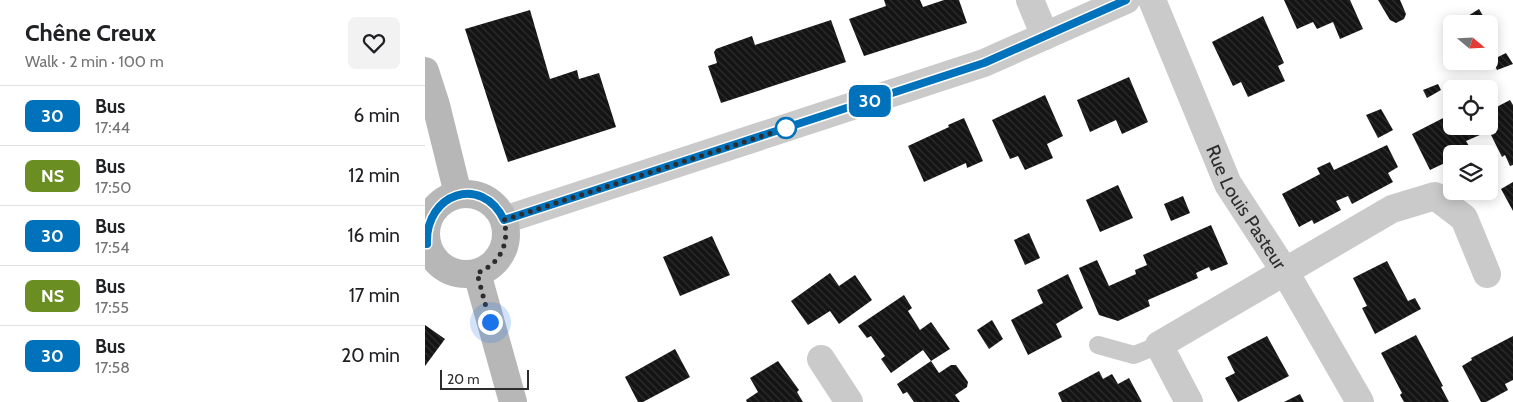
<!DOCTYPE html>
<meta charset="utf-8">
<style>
body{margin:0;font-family:Cabin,sans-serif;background:#f2f2f2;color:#202124;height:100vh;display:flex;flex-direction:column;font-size:19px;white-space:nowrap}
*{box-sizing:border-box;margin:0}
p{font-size:16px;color:#757577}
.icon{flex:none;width:28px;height:28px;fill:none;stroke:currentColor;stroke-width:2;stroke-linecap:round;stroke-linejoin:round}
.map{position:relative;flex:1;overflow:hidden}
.side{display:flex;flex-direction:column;background:#fff;width:425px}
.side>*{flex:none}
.badge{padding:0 10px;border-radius:8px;font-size:18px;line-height:32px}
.needle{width:32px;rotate:109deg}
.tools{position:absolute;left:1018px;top:15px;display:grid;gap:10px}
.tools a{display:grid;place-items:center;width:55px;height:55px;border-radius:8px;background:#fff;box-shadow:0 2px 12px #0003;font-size:25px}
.scale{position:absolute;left:15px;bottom:12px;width:89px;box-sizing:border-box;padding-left:5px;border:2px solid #2d2d2d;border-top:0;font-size:14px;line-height:18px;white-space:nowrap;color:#2d2d2d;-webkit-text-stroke:4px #fff;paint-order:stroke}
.you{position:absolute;width:25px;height:25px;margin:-12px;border:4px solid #fff;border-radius:50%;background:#1a73e8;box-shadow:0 0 0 8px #1a73e833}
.map>.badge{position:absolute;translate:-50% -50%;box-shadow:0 0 0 2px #fff}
.round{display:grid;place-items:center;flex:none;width:52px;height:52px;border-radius:8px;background:#f2f2f2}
.head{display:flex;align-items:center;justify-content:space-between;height:85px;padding:0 25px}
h1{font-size:24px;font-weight:700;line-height:38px}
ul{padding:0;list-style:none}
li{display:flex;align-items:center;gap:15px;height:60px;padding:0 25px;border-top:1px solid #e0e0e0}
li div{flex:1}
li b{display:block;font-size:19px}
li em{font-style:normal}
li .badge{min-width:55px;font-weight:700;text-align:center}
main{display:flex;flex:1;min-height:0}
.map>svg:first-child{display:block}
.building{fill:url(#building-back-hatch)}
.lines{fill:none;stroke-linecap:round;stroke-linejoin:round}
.lane{stroke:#cacaca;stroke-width:18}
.street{stroke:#cacaca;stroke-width:28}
.secondary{stroke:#b7b7b7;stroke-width:28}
.line-casing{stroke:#fff;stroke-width:11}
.line{stroke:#0072bc;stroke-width:8}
.walk{stroke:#2d2d2d;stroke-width:5;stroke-dasharray:0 9}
.stop-dot{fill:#fff;stroke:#0072bc;stroke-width:2.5}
.labels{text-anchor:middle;stroke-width:5;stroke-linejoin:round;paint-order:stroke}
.street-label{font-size:19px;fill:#2d2d2d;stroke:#fff}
</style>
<main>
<section class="side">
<div class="head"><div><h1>Chêne Creux</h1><p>Walk · 2 min · 100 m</p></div><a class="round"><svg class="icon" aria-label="heart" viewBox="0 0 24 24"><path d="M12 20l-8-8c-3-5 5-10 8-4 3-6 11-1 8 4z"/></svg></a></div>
<ul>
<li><span class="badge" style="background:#0072bc;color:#fff">30</span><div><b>Bus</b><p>17:44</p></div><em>6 min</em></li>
<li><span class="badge" style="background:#6b8e23;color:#fff">NS</span><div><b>Bus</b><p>17:50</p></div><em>12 min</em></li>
<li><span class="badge" style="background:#0072bc;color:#fff">30</span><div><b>Bus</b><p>17:54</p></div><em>16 min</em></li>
<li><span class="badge" style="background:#6b8e23;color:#fff">NS</span><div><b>Bus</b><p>17:55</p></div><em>17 min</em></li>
<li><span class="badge" style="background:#0072bc;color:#fff">30</span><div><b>Bus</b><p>17:58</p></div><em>20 min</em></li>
</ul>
</section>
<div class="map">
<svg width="1088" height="402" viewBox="0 0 1088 402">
<defs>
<pattern id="building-back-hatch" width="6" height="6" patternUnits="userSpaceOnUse" patternTransform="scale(1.25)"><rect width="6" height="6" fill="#141414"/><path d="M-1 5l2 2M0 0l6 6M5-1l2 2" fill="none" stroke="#2e2e2e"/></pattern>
</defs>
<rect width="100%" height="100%" fill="#fff"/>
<!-- building -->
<g class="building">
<polygon points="459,0 495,0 498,7 519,0 534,0 542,23 439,56 424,19 461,6"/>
<polygon points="859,0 925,0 938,29 915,39 908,22 892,29 888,22 872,29"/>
<polygon points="953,0 975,0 981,14 979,19 971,23 965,20"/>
<polygon points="1054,9 1063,24 1041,24 1038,19"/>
<polygon points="105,10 125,79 152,70 154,79 174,73 191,127 83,162 40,29"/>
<polygon points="838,16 859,63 853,66 860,81 823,97 816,82 808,86 787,42"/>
<polygon points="406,20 421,62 296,103 283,66 292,63 289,52 291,49 327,36 330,45"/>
<polygon points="1081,53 1088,64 1072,70 1067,60"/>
<polygon points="704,77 723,122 697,134 691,120 665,132 652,100"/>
<polygon points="1013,84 1016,90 1002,98 998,90"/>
<polygon points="620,95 638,136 622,144 628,158 600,170 593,156 585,159 567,120"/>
<polygon points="1085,100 1088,105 1088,165 1085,166 1080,155 1077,157 1064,131 1041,141 1044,146 1042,152 1026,154 1026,160 1005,170 987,134 1026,114 1026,126 1064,126 1064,111"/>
<polygon points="956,109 968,130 953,138 941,115"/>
<polygon points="539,118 558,161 542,168 541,163 499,182 483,146 524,127 523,125"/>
<polygon points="962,145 973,167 963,173 968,182 927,204 923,196 911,201 916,210 889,224 887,220 874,227 857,194 895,174 892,168 905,162 909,170"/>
<polygon points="1088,182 1088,211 1076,189"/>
<polygon points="693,185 708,218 675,232 661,200"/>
<polygon points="758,196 765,213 746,221 739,204"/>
<polygon points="786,225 803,264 786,271 784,267 771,273 773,278 723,300 725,306 693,321 674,315 654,268 672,260 684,286 711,274 710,270 722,265 718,255"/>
<polygon points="604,233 615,258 600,265 589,240"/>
<polygon points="287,236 305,275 255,296 238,257"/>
<polygon points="962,261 983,301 990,298 996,309 950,334 937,308 942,306 928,278"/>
<polygon points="405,273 414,286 430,275 447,300 414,324 405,311 383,325 366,301"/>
<polygon points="643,274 658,308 631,324 637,337 603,355 586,320 618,303 612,290"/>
<polygon points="479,295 487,308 483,311 495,330 506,322 525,349 506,361 498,350 466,373 456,359 460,356 446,336 442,338 433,326"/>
<polygon points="567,320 578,339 564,349 552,330"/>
<polygon points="0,325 20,339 0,366"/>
<polygon points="991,335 1018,386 1016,387 1024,402 979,402 975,395 977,393 956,353"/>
<polygon points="842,336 864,376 813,402 800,378 810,373 802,357"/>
<polygon points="1088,336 1088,380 1080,384 1083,390 1061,402 1056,402 1037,366 1047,360 1046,358"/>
<polygon points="250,349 265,377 218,402 213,402 200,377"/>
<polygon points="353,361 374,390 372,392 378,402 322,402 321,400 333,392 325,378"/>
<polygon points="506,361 514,373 526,365 531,365 543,382 542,387 530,395 535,402 489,402 482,392 478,394 472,384"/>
<polygon points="674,371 678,379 687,374 693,384 704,378 717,402 637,402 633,393"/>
<polygon points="875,394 879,402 859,402"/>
</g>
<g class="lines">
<!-- lane -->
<polyline class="lane" points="673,345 709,355 734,345"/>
<!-- street -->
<g class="street">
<polyline points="605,0 620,36"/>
<path id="s1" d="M727,0L803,184L859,270L935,402"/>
<polyline points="79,220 559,63 701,0"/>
<polyline points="0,244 2,244"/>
<polyline points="396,359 424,402"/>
<polyline points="764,402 734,345 967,209 1010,196 1039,218 1062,274"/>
</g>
<!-- secondary -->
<g class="secondary">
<polyline points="0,71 11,105 33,194"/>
<circle cx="41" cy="234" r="40"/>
<polyline points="52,273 88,402"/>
</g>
</g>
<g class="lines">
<defs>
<path id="line" d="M0,244H2C0,193 57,174 79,220L559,63L701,0"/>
</defs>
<!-- line casing -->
<use href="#line" class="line-casing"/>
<!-- line -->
<use href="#line" class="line"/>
<!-- walk -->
<path class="walk" d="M65,322L52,273C75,264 85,244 79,220L365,127L361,128"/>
</g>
<!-- markers -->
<circle class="stop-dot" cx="361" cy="128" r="10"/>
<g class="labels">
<!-- street labels -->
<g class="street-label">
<text dy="7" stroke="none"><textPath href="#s1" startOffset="228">Rue Louis Pasteur</textPath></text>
</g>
</g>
</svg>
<div class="tools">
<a><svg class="needle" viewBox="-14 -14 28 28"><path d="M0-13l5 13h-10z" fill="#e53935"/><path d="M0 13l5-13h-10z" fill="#757577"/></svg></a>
<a><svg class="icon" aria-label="locate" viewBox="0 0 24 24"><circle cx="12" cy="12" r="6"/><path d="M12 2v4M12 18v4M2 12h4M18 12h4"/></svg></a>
<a><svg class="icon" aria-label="layers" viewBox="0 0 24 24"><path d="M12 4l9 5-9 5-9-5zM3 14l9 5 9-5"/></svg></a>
</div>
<div class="scale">20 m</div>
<div class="you" style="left:65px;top:322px"></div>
<b class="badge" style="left:445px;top:101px;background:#0072bc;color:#fff">30</b>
</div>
</main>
